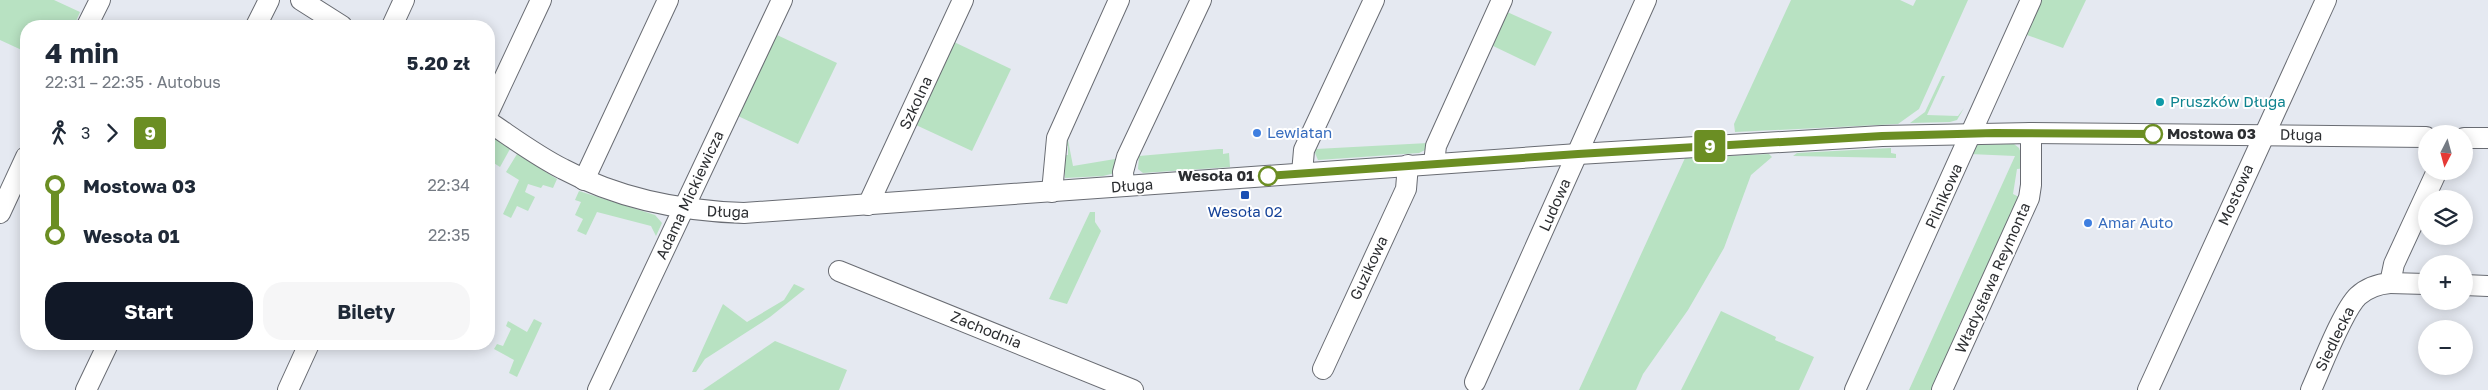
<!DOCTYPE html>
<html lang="pl">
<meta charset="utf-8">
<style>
body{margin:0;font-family:"Golos Text",sans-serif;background:#f6f6f7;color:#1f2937;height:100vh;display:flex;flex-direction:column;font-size:19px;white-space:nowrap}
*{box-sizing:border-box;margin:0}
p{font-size:16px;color:#747a83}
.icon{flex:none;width:28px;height:28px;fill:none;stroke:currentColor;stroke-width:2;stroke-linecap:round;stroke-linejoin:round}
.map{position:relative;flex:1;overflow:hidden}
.panel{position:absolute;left:20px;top:20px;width:475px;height:330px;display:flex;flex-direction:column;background:#fff;border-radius:20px;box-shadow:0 2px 12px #0003}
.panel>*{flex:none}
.badge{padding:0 10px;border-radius:4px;font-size:18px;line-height:32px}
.needle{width:32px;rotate:186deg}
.controls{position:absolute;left:2418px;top:125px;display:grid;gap:10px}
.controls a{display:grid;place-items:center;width:55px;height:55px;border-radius:50%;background:#fff;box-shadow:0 2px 12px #0003;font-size:25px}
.map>.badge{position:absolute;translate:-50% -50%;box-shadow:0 0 0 2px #fff}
.legs{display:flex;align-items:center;gap:8px;height:55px;padding:0 25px;font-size:16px}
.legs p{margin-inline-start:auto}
.head{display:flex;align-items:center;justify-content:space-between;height:85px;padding:0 25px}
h1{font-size:28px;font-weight:700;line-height:38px}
.action{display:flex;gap:10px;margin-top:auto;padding:10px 25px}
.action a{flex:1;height:58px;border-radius:20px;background:#111827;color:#fff;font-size:20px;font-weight:700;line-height:58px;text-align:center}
.action a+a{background:#f6f6f7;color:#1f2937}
ul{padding:0 25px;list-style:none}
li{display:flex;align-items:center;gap:18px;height:50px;font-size:19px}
li i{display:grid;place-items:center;width:8px;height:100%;margin:0 6px;background:currentColor}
li i::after{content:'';width:12px;height:12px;margin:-6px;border:4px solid;border-radius:50%;background:#fff}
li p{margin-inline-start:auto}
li:first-child i{background:linear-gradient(#0000 50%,currentColor 0)}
li:last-child i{background:linear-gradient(currentColor 50%,#0000 0)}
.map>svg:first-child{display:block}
.green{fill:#b8e2c2}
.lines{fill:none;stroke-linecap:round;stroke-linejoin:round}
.minor-casing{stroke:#696c73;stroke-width:22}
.minor{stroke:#fff;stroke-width:20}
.line-1-casing{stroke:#fff;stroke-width:11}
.line-1{stroke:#6b8e23;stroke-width:8}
.culture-dot{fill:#0f9aa8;stroke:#fff;stroke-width:2}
.shop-dot{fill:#3f7fe0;stroke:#fff;stroke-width:2}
.stop-1-dot{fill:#fff;stroke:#6b8e23;stroke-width:2.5}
.transit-dot{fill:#1a4fb4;stroke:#fff;stroke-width:2}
.labels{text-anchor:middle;stroke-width:4;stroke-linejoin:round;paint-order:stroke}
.culture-label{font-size:15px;fill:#0d838f;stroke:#fff;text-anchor:start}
.street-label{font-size:15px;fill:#2c2e31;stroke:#fff}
.shop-label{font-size:15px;fill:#366cbe;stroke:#fff;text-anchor:start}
.stop-label{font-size:15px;font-weight:bold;fill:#2c2e31;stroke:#fff;text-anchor:start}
.transit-label{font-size:15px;fill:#164399;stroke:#fff}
</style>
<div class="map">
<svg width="2488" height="390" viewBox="0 0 2488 390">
<rect width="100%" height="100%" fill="#e5e9f1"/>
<!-- green -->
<g class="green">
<polygon points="0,0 54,0 80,12 74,26 26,26 26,52 0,40"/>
<polygon points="1791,0 1900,0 1913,6 1916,0 1968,0 1919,109 1898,124 1735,132 1734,124"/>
<polygon points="2039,0 2086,0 2063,48 2024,34"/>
<polygon points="1505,11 1552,32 1535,66 1489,44"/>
<polygon points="777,35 837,63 798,144 738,116"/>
<polygon points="954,42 1011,69 972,151 916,125"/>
<polygon points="1942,76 1945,76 1927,115 1958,116 1964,108 1957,120 1950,122 1910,123 1925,112"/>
<polygon points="489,135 510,149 500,167 489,160"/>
<polygon points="1067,135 1073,166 1121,158 1115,173 1103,176 1065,178 1063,155 1068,155 1068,146 1063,143"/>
<polygon points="1428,143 1425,150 1419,153 1318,160 1315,153 1316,149"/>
<polygon points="2014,144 2019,148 2026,168 2017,169 2013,194 2023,199 1973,311 1967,309 1956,332 1962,335 1937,390 1909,390 2015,156 1970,154 1973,145"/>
<polygon points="1891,148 1891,153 1896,154 1896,158 1793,156 1797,153"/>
<polygon points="1219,149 1223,149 1223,154 1229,153 1230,167 1143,173 1138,169 1139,156"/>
<polygon points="517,154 557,179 553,188 543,185 541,188 528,184 525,192 535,197 528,211 517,206 511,218 503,214 519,180 506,172"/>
<polygon points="1769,154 1772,157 1751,175 1724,248 1688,310 1643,374 1636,390 1579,390 1685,158"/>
<polygon points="579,191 655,215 662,223 656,236 651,226 597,212 586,235 577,231 583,219 575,215 581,202 575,200"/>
<polygon points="1090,212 1095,212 1095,222 1101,231 1067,304 1049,299"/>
<polygon points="794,284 805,289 770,317 705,359 696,372 692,372 723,304 747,322 784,300"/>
<polygon points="1721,311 1776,337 1775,340 1814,357 1799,390 1681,390"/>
<polygon points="534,319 542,323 517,377 509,373 514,360 494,349 497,344 503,346 511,329 506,326 508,321 527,332"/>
<polygon points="775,341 847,370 839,390 703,390"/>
</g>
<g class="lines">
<defs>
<g id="minor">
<polyline points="301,0 342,26"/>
<polyline points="87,26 100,0"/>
<polyline points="256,26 269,0"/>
<polyline points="392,26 404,0"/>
<polyline points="489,111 541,0"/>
<path d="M489,122C513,138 537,156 563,169C619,199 682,211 744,213L1578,154L1882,136L2031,133L2426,137"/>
<polyline points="2464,138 2488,138"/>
<polyline points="1434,163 1436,146 1502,0"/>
<polyline points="1302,173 1304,150 1374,0"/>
<polyline points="584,180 668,0"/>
<polyline points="1124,186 1123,172 1127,157 1201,0"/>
<polyline points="1052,192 1057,138 1119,0"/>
<polyline points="868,205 963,0"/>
<polyline points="0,213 26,157"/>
<polyline points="839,271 1133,390"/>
<polyline points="2390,283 2426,284"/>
<polyline points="2464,285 2488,286"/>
<polyline points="1323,369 1406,189 1408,165"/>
<polyline points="1475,382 1646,0"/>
<polyline points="86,390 108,344"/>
<polyline points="288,390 309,344"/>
<polyline points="598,390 782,0"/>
<polyline points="1855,390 2031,0"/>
<polyline points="1942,390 2029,198 2031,185 2031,133"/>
<polyline points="2148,390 2326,0"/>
<path d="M2311,390C2321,368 2343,310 2358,296C2368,287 2378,284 2390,283L2394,264L2437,171"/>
</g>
</defs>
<!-- minor casing -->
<use href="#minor" class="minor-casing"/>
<!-- minor -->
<use href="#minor" class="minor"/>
</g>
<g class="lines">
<defs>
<polyline id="line-1" points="1268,176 1578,154 1882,136 1995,133 2153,134"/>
</defs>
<!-- line-1 casing -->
<use href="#line-1" class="line-1-casing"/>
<!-- line-1 -->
<use href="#line-1" class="line-1"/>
</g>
<!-- markers -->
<circle class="culture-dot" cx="2160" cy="102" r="5"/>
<g class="shop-dot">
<circle cx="1257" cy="133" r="5"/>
<circle cx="2088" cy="223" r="5"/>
</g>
<g class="stop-1-dot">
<circle cx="2153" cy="134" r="9"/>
<circle cx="1268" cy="176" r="9"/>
</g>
<rect class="transit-dot" x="1240" y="190" width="10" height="10" rx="2.5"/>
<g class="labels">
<!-- culture labels -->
<g class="culture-label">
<text x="2170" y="107">Pruszków Długa</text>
</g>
<!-- street labels -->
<g class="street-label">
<text transform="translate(916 103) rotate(-65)" y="5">Szkolna</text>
<text transform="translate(2301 135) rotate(1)" y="5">Długa</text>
<text transform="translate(1132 186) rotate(-4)" y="5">Długa</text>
<text transform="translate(690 195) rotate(-65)" y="5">Adama Mickiewicza</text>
<text transform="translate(2236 195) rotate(-66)" y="5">Mostowa</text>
<text transform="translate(1944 196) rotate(-66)" y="5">Pilnikowa</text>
<text transform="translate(1555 205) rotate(-66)" y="5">Ludowa</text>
<text transform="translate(728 212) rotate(2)" y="5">Długa</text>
<text transform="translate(1369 268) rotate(-65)" y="5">Guzikowa</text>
<text transform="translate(1993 278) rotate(-66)" y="5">Władysława Reymonta</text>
<text transform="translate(986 330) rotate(22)" y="5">Zachodnia</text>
<text transform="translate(2335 339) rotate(-64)" y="5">Siedlecka</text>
</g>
<!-- shop labels -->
<g class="shop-label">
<text x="1267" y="138">Lewiatan</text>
<text x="2098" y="228">Amar Auto</text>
</g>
<!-- stop labels -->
<g class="stop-label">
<text x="2167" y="139">Mostowa 03</text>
<text x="1254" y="181" text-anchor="end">Wesoła 01</text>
</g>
<!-- transit labels -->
<g class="transit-label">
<text x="1245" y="217">Wesoła 02</text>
</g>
</g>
</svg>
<div class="controls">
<a><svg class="needle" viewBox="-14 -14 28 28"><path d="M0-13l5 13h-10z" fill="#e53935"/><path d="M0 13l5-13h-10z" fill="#747a83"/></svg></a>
<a><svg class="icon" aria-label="layers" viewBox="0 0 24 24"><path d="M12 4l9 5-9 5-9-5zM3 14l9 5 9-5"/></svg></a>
<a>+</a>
<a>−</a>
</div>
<b class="badge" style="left:1710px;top:146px;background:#6b8e23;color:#fff">9</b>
<section class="panel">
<div class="head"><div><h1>4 min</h1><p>22:31 – 22:35 · Autobus</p></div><b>5.20 zł</b></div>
<div class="legs"><svg class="icon" aria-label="walk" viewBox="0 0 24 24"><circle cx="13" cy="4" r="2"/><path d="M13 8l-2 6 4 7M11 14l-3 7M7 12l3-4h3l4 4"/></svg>3<svg class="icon" aria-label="forward" viewBox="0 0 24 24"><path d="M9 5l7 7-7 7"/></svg><b class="badge" style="background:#6b8e23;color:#fff">9</b></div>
<ul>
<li><i style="color:#6b8e23"></i><b>Mostowa 03</b><p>22:34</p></li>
<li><i style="color:#6b8e23"></i><b>Wesoła 01</b><p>22:35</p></li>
</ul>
<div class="action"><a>Start</a><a>Bilety</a></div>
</section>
</div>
